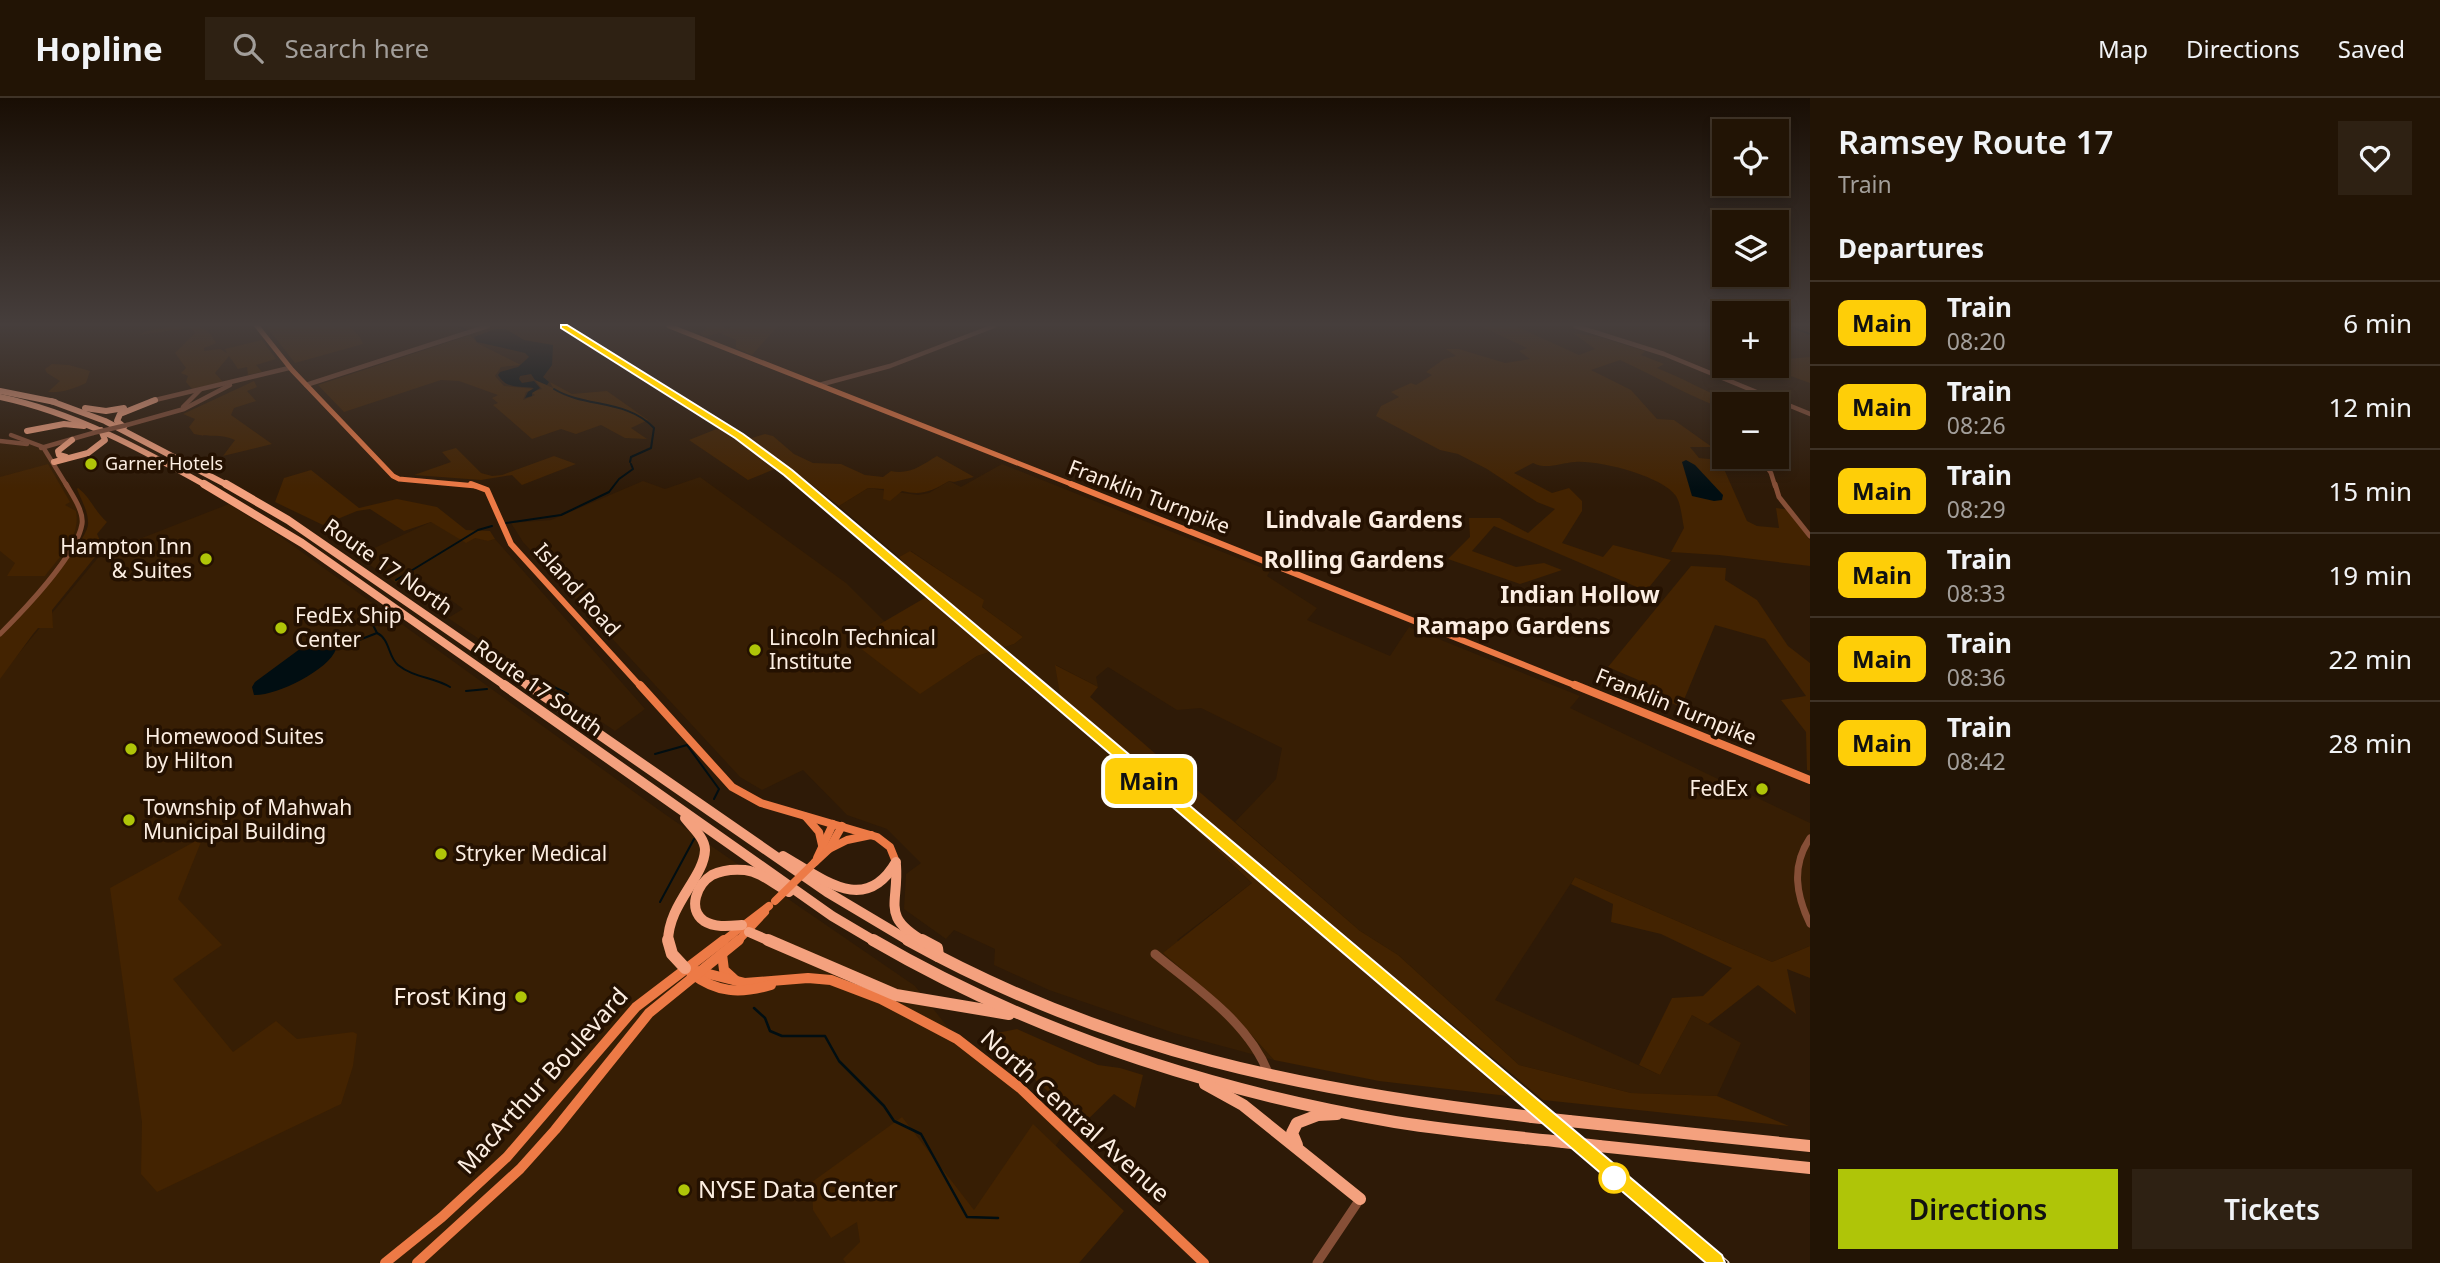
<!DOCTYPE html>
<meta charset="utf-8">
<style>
body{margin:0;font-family:"Noto Sans",sans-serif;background:#2e2113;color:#f1f3f6;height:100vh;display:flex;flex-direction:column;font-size:26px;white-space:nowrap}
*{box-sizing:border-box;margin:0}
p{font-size:23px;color:#a29e9a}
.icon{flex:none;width:38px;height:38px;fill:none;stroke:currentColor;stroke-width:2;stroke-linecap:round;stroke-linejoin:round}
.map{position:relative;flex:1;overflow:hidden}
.details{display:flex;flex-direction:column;background:#221405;width:630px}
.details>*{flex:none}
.badge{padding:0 14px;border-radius:10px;font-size:24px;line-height:46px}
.controls{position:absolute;left:1712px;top:21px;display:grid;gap:14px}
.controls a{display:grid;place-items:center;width:77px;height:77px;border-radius:0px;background:#221405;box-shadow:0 4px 10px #0003,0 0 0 2px #3f3327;font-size:35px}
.map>.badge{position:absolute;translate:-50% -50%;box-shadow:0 0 0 4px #fff}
h2{padding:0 28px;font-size:26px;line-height:63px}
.round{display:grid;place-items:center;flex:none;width:74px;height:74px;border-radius:0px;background:#2e2113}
.headline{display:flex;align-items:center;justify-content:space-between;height:119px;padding:0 28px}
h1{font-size:33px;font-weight:600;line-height:52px}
.primary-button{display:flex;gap:14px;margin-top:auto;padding:14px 28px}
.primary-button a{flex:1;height:80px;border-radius:0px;background:#afc508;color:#111;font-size:28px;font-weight:600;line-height:80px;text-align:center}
.primary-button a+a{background:#2e2113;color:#f1f3f6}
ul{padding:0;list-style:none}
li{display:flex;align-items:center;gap:21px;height:84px;padding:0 28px;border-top:2px solid #3f3327}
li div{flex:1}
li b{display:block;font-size:26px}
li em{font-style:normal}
li .badge{min-width:77px;font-weight:700;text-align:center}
header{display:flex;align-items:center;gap:42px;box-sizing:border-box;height:98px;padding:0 35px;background:#221405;border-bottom:2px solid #3f3327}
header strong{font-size:33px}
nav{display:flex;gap:38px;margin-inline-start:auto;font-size:24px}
.search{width:490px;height:63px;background:#2e2113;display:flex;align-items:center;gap:18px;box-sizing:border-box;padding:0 24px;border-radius:0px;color:#a29e9a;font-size:26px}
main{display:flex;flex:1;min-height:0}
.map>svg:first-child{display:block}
.built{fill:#371e04}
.green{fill:#432301}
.water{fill:#010e12}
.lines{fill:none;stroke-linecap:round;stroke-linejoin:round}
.stream-far1{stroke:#010e12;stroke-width:2}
.stream{stroke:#010e12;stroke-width:2.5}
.minor-far3{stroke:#864f37;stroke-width:4.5}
.minor-far2{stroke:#864f37;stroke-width:5}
.minor-far1{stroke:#864f37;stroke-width:7}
.minor{stroke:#864f37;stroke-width:9}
.major-far3{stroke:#ed7a46;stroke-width:5}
.major-far2{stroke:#ed7a46;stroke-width:6}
.major-far1{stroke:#ed7a46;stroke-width:8}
.major{stroke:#ed7a46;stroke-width:10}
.highway-far3{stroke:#f4a17e;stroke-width:6}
.highway-far2{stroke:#f4a17e;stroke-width:8}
.highway-far1{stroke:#f4a17e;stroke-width:10}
.highway{stroke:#f4a17e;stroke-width:12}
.rail-far1-casing{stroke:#e5d6c9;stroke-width:3.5}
.rail-casing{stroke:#e5d6c9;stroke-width:5}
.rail-far1{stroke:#241101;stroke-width:2;stroke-dasharray:3.5;stroke-linecap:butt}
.rail{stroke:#241101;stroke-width:2.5;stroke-dasharray:8;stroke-linecap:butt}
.minor-bridge{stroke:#864f37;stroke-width:4.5}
.major-bridge{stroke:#ed7a46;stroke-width:8}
.highway-bridge{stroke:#f4a17e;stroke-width:12}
.line{fill:#fece08;stroke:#fff;stroke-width:2}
.poi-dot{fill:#afc508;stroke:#241101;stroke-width:2.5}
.stop-dot{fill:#fff;stroke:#fece08;stroke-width:3.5}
.labels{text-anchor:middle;stroke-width:7;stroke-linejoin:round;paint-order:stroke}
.far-poi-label{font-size:18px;fill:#fceee2;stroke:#241101;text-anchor:start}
.street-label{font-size:21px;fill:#fceee2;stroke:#241101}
.poi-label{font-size:21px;fill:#fceee2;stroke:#241101;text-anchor:start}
.neighbourhood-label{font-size:23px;font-weight:bold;fill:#fceee2;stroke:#241101}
.near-poi-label{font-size:24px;fill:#fceee2;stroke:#241101;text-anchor:end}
.near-street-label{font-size:24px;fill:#fceee2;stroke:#241101}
</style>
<header>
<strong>Hopline</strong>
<div class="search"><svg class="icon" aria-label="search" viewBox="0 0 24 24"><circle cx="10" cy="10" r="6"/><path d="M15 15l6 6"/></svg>Search here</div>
<nav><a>Map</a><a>Directions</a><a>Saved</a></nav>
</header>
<main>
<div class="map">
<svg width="1810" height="1165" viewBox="0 0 1810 1165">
<rect width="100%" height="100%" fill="#2e1a07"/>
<!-- built -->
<g class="built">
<polygon points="0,343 32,347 48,355 81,413 80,437 47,481 0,536"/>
<polygon points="1002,366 1270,473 1267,478 1317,510 1307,522 1390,558 1409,529 1580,598 1570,610 1810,725 1810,848 1772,864 1575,779 1495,902 1660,977 1692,917 1741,945 1717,998 1631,995 1519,967 1398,857 1360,833 1235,724 1276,681 1282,650 1201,610 1177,612 1108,569 1096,579 1098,589 1056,567 1063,614 1126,666 1252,785 1177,842 1226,909 1274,962 1174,935 1049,892 994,867 995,851 954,832 946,841 904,811 906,776 921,765 887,731 847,717 803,672 762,692 740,679 523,444 511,425 551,422 643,383 665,391 700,379 846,485 885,524 852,543 920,595 977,558 1014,546 1023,539 982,509 983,502 911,453 899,459 839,408 868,390 918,397 929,395 949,383 961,389"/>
<polygon points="229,406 281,439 666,717 915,888 958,942 1065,1034 976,1165 0,1165 0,578 101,456"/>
<polygon points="431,424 488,443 495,441 645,611 615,633 448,520 463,511 439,493 412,476 396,485 357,458"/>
</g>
<!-- green -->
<g class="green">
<path d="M174,228C195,228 205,224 216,245L204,250V253L220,251L227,255L225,251L262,242L276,261L256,267L262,274L248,277L247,269L238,271L229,258L215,275L223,284L192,291L186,284L188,278L181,275L186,270L175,255L195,235L190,230L139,237L146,233Z"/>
<polygon points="266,228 334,228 340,233 336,228 349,228 360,239 363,246 295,265"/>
<polygon points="704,228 722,228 727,231 733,228 778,228 752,257 736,250 736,242 720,235 705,238 700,236 707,230"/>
<path d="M1480,228H1515L1579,257L1595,251L1573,235L1600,239L1645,253L1641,257L1664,266L1657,270C1684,281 1708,294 1734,306H1724V311C1688,298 1655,278 1620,262L1591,272L1631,292L1657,321L1674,322L1712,349H1690L1699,360L1720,362L1747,423L1757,428L1779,430L1776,410L1789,412L1810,442V468L1719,457L1671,454L1684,430C1682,421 1681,406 1676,398C1662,378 1599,362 1575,364C1560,365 1547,372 1533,365L1514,375L1552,395L1569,390L1582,403V413L1562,445L1603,459L1613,447L1671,462L1646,493L1494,428L1472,453L1516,469L1544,465L1562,472L1520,486L1448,461L1470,439L1469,420H1500L1528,435L1555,411L1537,404L1487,371L1458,356L1440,352L1376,318L1381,308L1399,299L1391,294L1411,285L1416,287L1432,277L1426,274L1444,261L1456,258L1446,251H1459L1505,265L1530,261L1519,253L1527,250Z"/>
<polygon points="470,237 477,245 521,267 501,269 495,278 504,288 535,291 526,294 523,302 535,297 531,294 542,291 535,282 553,290 550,284 572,296 607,293 648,322 631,330 647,341 625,340 601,327 576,336 561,331 532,341 493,307 498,305 492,300 498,297 459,283 441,282 344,314 318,287"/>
<polygon points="1810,259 1810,285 1763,268 1776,268 1776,262"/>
<path d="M52,266L69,267L90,273L86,285C73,291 62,295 48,294L60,283L47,275L45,271Z"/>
<path d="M254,283L257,289L247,293L256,303L234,310L231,317L272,346L223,358L235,342C221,335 209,340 194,336L189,329L195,321L183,316Z"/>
<path d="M719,330L752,340L765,336L773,338L794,356L813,365L841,366L865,377L883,379L891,373C910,377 922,367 937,358L974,379L954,384L949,383C932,393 922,398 902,393L890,403L883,401L884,391L868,390L839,408L789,369L777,370L748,382L689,342Z"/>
<polygon points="456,350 481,375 492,378 502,377 554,358 576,366 522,387 512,377 481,382 414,377 451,364 442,354"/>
<path d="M48,366L70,404L65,407L76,413C81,439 60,458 45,478H7L15,465L0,453V379Z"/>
<polygon points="311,372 359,410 397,401 437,409 466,432 490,433 495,441 488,443 475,440 466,445 431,424 404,433 370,411 357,413 323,427 275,404 284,380"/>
<path d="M78,390C91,400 95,414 107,424L97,436L103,449L52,512L53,530H38L33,536L0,581V536C17,517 85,448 88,427C89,414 81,402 77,391Z"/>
<polygon points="910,453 984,502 982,509 1023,539 1014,546 977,558 920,596 851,543 928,498 899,459"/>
<polygon points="1691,468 1726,470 1725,482 1757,502 1788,548 1810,565 1810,673 1807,672 1806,634 1781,602 1806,598 1765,541 1715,527 1681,609 1664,602 1650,587 1608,569"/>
<polygon points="1055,567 1098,589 1090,599 1360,833 1398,857 1519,967 1631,995 1717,998 1789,1028 1543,1002 1434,911 1375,881 1508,998 1379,983 1274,962 1226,909 1163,855 1252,785 1126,666 1063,614"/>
<polygon points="203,739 178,801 222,847 173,881 233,954 276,923 297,941 353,934 357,936 353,968 341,1006 157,1094 141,1076 142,1024 110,790"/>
<polygon points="1575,779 1772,864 1810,848 1810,880 1787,871 1796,916 1758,887 1708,926 1692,917 1660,977 1639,967 1672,900 1703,898 1732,870 1661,836 1611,824 1613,806 1571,786"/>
<polygon points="1017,931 1098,967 1120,970 1143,977 1135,1010 1114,996 1083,1026 1028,975 986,944 987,937"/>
<polygon points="902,1019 974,1112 1033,1026 1124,1113 1079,1165 846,1165 843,1161 860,1144 857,1124 831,1140 813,1112 812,1084"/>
</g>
<!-- water -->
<g class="water">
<path d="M495,231H506L524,242L553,247L552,267L543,279L549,284L547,287L535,282L531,276L520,278L519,281L522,285L534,283L540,290L532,295V298L525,300L528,294L534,290C519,288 506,291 498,277L500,274L518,269L529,259L525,255L477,244L474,239Z"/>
<polygon points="1686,362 1695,367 1723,397 1722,402 1714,403 1692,398 1682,364"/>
<path d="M323,543L336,551C329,572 276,598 254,597L252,589L255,584L308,545Z"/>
</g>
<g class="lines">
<!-- stream-far1 -->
<g class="stream-far1">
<polyline points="458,228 467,233"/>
<polyline points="1789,228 1810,236"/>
<path d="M554,291C585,310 627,301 654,330L651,350L631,359L630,364"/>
<polyline points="506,425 561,417 609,394 619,381 633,371 631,366"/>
<polyline points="396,482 478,432 492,428"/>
<path d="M377,535C390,541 388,559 398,567C414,580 434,579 450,589"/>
<polyline points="336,551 377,535 367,515 373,507"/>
<polyline points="546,585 568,596"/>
<polyline points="466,593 487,591"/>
<polyline points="655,656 687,647 719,691 714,701"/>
<polyline points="660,804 694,741"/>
</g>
<!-- stream -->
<polyline class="stream" points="754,910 765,920 770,933 782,938 825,938 839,963 884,1008 894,1023 921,1036 967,1119 998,1120"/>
<!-- minor-far3 -->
<g class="minor-far3">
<polyline points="1575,228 1664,256 1810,316"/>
<polyline points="306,287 488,228"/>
<polyline points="819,287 890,268 994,228"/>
<polyline points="151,303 289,270"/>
<polyline points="183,309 200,292"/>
<polyline points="1724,316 1720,321 1724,331"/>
<polyline points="127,327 184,311 230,287"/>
<polyline points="11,337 43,349 67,388"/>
<polyline points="0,343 27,346"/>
<polyline points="41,350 93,335"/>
<polyline points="1760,359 1771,375 1775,388"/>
</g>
<!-- minor-far2 -->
<g class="minor-far2">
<polyline points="1775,386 1779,399 1810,438"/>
<path d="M0,536C22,514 77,457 82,426C84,413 72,397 66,386"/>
</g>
<!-- minor-far1 -->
<path class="minor-far1" d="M1810,740C1791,768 1796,797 1810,826"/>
<!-- minor -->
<g class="minor">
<path d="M1155,856C1197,891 1249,924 1269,977"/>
<polyline points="1317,1165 1360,1101"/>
</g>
<!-- major-far3 -->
<g class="major-far3">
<polyline points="257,228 292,272 393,378 399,381 476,388"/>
<polyline points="669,228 1076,388"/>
</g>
<!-- major-far2 -->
<g class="major-far2">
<polyline points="471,386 487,392 511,446 641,589"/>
<polyline points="1071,386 1579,589"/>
</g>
<!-- major-far1 -->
<g class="major-far1">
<polyline points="640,587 732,689 761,705 877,739 890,749 896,764"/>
<polyline points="1575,587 1810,682"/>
<polyline points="806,719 819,734 822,747"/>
<polyline points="829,751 847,742 871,737"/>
<polyline points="817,760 833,726"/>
<polyline points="815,764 829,751 842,728"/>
<polyline points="722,844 769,808"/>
<polyline points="737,844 765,814"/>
</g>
<!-- major -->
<g class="major">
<polyline points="722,856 724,872 735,882"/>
<polyline points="685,870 745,885 808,880 831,882 881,901 957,941 1020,990 1204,1165"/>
<path d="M691,875C717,895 740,896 771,887"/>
<polyline points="385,1165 442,1119 507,1059 636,909 724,842"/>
<polyline points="417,1165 520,1071 555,1032 649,915 739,842"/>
</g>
<!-- highway-far3 -->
<g class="highway-far3">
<polyline points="0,293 55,304"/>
<path d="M0,299C75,315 141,351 207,388"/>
<polyline points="51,303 105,323 229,388"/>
<polyline points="85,310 106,313 124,310 124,314"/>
<polyline points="124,329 117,323 120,316 155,302"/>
<polyline points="27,333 64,326 84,328"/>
<polyline points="66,359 59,357 58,353 72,342"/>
<polyline points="54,364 88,355 105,342 101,332"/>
</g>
<!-- highway-far2 -->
<g class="highway-far2">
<polyline points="204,386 302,445 507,589"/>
<polyline points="226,386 288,422 530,589"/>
</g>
<!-- highway-far1 -->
<g class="highway-far1">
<polyline points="504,587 832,818 876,844"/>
<polyline points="528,587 827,794 911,844"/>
<path d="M783,758C823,781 865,818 896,764"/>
<path d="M896,767C899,807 880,818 925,844"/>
<path d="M742,827C730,828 715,830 704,823C687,811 697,786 712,777C722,772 734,771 745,772C761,774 775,787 789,794"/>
<polyline points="749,834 772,844"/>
<path d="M668,844C668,806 704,780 705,752C705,740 692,729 685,720"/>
</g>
<!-- highway -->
<g class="highway">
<polyline points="668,842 672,856 685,870"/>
<polyline points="768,842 896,897 1009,916"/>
<path d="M873,842C1033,935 1213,993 1395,1024C1450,1033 1507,1038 1563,1044"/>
<path d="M908,842C1110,954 1306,993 1532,1019"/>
<polyline points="922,842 937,850 938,858"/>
<polyline points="1205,986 1243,1007 1360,1101"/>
<polyline points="1569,1023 1810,1048"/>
<polyline points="1297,1047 1292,1035 1297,1025 1318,1017 1337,1016"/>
<polyline points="1599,1048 1810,1070"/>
</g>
<defs>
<polyline id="rail-far1" points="567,228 729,330 790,374 1346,844"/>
<polyline id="rail" points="1344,842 1727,1165"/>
</defs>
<!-- rail-far1 casing -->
<use href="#rail-far1" class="rail-far1-casing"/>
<!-- rail casing -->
<use href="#rail" class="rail-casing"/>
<!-- rail-far1 -->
<use href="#rail-far1" class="rail-far1"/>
<!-- rail -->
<use href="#rail" class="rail"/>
<!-- minor-bridge -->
<polyline class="minor-bridge" points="93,335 127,327"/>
<!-- major-bridge -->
<polyline class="major-bridge" points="775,803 815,764"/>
<!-- highway-bridge -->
<g class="highway-bridge">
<polyline points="1532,1019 1569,1023"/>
<polyline points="1563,1044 1599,1048"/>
</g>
</g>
<!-- sky -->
<linearGradient id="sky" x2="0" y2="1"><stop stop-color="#190e04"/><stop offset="0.58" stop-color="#463e3c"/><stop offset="1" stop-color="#463e3c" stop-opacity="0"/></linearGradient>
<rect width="1810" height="391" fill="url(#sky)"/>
<!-- line -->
<polygon class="line" points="561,227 567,227 743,336 792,372 1722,1157 1725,1165 1706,1165 784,377 735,340 561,230"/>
<!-- markers -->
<g class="poi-dot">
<circle cx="91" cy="366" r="7"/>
<circle cx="206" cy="461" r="7"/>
<circle cx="281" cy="530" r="7"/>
<circle cx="755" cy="552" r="7"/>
<circle cx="131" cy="651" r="7"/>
<circle cx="1762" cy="691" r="7"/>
<circle cx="129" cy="722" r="7"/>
<circle cx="441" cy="756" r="7"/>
<circle cx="521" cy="899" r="7"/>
<circle cx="684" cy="1092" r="7"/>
</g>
<circle class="stop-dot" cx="1614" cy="1080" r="14"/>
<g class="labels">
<!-- far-poi labels -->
<g class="far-poi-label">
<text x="105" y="372">Garner Hotels</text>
</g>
<!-- street labels -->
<g class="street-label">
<text transform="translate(1149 399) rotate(21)" y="7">Franklin Turnpike</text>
<text transform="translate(388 469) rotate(35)" y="7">Route 17 North</text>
<text transform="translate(577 492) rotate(48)" y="7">Island Road</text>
<text transform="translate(538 590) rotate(35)" y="7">Route 17 South</text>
<text transform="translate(1676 609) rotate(22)" y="7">Franklin Turnpike</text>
</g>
<!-- poi labels -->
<g class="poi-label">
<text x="192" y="456" text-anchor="end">Hampton Inn<tspan x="192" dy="24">&amp; Suites</tspan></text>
<text x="295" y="525">FedEx Ship<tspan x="295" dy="24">Center</tspan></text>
<text x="769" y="547">Lincoln Technical<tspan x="769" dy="24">Institute</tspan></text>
<text x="145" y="646">Homewood Suites<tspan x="145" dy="24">by Hilton</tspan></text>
<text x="1748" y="698" text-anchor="end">FedEx</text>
<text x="143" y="717">Township of Mahwah<tspan x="143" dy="24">Municipal Building</tspan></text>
<text x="455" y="763">Stryker Medical</text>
</g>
<!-- neighbourhood labels -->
<g class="neighbourhood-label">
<text x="1364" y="430">Lindvale Gardens</text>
<text x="1354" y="470">Rolling Gardens</text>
<text x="1580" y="505">Indian Hollow</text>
<text x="1513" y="536">Ramapo Gardens</text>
</g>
<!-- near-poi labels -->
<g class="near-poi-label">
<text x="507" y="907">Frost King</text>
<text x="698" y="1100" text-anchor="start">NYSE Data Center</text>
</g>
<!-- near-street labels -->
<g class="near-street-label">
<text transform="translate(543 983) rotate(-48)" y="8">MacArthur Boulevard</text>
<text transform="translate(1075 1018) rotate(42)" y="8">North Central Avenue</text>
</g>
</g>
</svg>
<div class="controls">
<a><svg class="icon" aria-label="locate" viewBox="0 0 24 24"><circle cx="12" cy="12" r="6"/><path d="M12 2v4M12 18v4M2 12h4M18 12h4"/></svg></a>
<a><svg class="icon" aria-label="layers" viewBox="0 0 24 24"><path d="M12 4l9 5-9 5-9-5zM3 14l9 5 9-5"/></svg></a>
<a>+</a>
<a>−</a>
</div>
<b class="badge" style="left:1149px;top:683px;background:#fece08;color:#111">Main</b>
</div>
<section class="details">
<div class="headline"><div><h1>Ramsey Route 17</h1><p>Train</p></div><a class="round"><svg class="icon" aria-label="heart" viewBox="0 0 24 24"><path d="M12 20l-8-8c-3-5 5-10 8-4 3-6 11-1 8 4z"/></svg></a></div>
<h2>Departures</h2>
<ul>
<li><span class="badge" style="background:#fece08;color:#111">Main</span><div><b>Train</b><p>08:20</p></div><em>6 min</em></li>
<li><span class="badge" style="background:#fece08;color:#111">Main</span><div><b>Train</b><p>08:26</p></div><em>12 min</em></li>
<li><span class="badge" style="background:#fece08;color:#111">Main</span><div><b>Train</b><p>08:29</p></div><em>15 min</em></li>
<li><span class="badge" style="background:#fece08;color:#111">Main</span><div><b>Train</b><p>08:33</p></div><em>19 min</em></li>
<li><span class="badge" style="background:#fece08;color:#111">Main</span><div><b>Train</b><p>08:36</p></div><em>22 min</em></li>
<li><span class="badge" style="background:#fece08;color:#111">Main</span><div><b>Train</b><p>08:42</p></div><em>28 min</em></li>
</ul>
<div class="primary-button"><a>Directions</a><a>Tickets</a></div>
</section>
</main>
